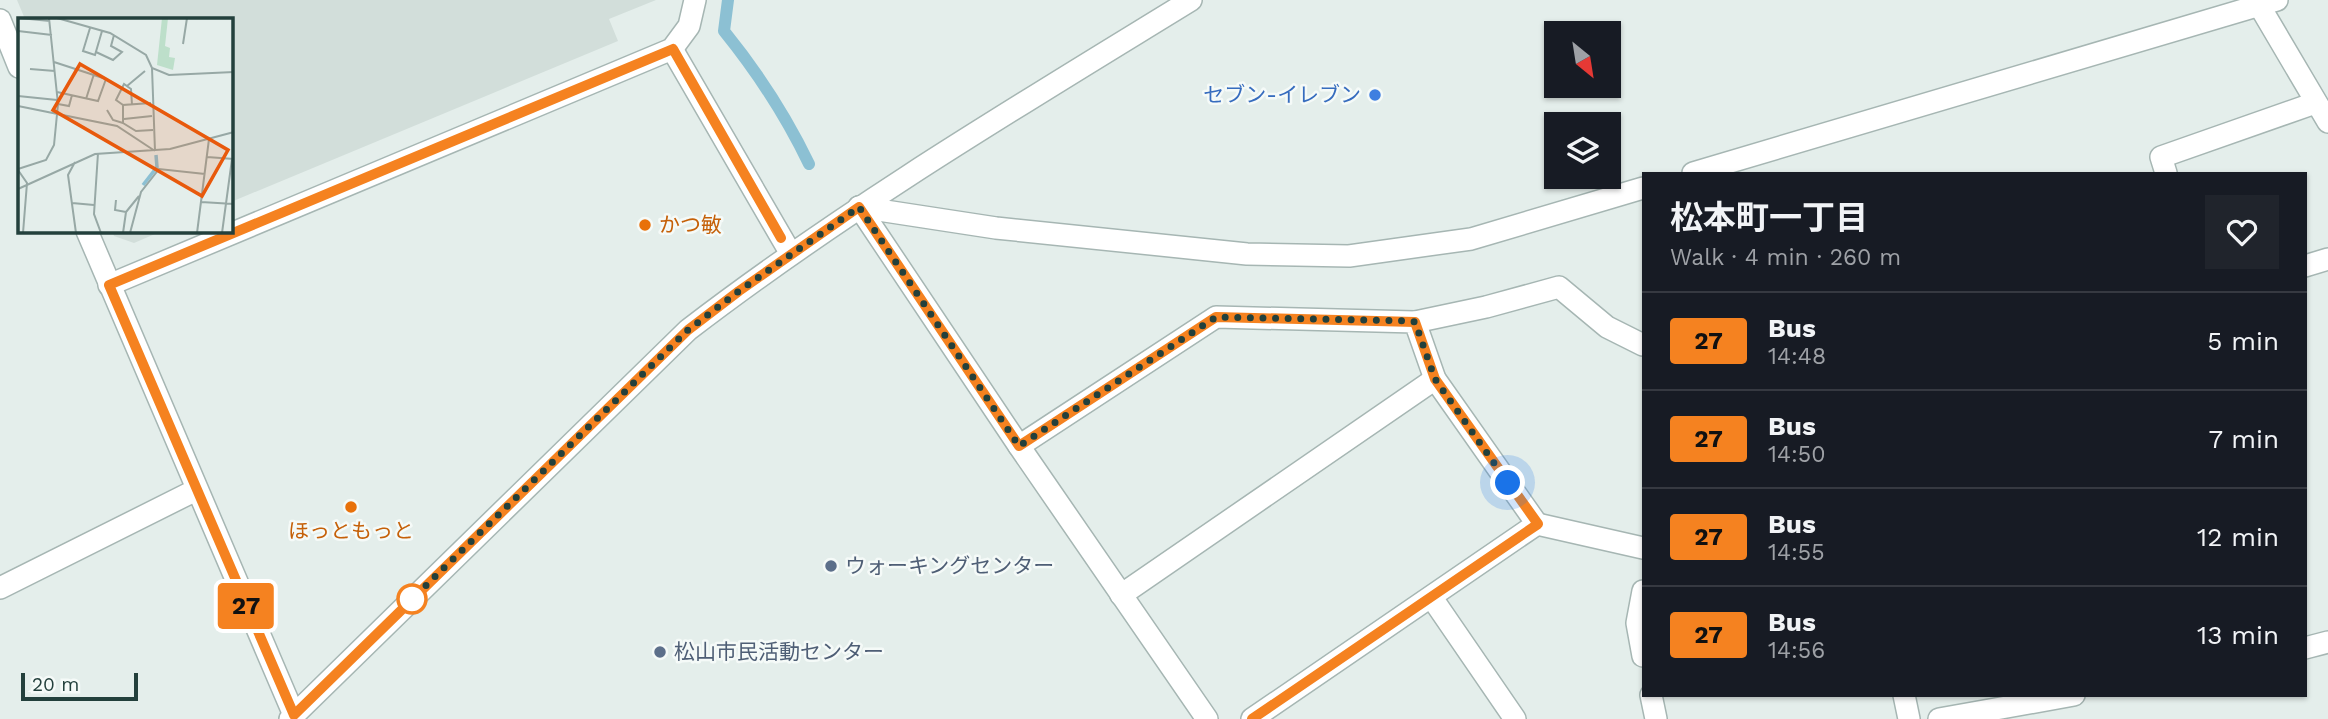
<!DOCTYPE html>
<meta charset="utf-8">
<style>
body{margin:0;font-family:"Work Sans","Noto Sans JP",sans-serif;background:#20242c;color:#f1f3f6;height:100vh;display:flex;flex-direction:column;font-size:26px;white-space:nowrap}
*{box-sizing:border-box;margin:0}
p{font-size:23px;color:#9ea1a6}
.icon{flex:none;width:38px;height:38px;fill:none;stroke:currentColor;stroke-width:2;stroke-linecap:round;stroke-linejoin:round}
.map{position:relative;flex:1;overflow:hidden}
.details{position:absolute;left:1642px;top:172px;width:665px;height:525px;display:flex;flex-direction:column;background:#171b24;border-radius:0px;box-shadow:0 2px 5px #0004}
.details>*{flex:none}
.badge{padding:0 14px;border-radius:5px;font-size:24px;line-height:46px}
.needle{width:46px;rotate:150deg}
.tools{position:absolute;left:1544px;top:21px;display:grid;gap:14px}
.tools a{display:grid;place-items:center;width:77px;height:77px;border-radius:0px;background:#171b24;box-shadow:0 2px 5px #0004;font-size:35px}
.scale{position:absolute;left:21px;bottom:18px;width:117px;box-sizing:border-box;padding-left:7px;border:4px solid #23403c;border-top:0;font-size:19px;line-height:24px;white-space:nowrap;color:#23403c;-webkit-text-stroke:5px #f5faf8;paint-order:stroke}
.you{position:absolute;width:35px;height:35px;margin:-18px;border:5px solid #fff;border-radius:50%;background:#1a73e8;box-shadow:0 0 0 10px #1a73e833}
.map>.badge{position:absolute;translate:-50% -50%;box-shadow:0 0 0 4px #fff}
.round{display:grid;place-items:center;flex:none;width:74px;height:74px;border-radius:0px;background:#20242c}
.head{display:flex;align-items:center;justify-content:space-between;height:119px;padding:0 28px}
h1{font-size:33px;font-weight:700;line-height:52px}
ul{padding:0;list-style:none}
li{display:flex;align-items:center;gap:21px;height:98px;padding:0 28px;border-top:2px solid #363941}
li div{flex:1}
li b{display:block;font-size:26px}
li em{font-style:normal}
li .badge{min-width:77px;font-weight:700;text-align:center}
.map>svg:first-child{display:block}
.built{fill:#d2deda}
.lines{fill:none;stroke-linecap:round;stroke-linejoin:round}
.stream{stroke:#8cc0d3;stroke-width:12}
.minor-casing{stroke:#a6b6b3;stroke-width:24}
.tertiary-casing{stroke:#a6b6b3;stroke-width:24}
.minor{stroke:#fff;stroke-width:21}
.tertiary{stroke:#fff;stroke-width:21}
.line-casing{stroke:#fff;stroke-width:16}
.line{stroke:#f58220;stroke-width:10}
.walk{stroke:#23403c;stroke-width:7;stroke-dasharray:0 12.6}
.shop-dot{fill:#3f7fe0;stroke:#f5faf8;stroke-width:2.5}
.food-dot{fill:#e8710a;stroke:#f5faf8;stroke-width:2.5}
.service-dot{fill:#5c6f8a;stroke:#f5faf8;stroke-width:2.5}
.stop-dot{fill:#fff;stroke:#f58220;stroke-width:3.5}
.labels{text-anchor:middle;stroke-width:5;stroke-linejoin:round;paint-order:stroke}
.shop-label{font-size:21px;fill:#366cbe;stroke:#f5faf8;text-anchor:end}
.food-label{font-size:21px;fill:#c56008;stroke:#f5faf8;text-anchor:start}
.service-label{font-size:21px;fill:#4e5e75;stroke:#f5faf8;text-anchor:start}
.inset-river{fill:none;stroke:#8cc0d3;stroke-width:3.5}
.inset-road{fill:none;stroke:#97a8a5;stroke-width:2}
.view{fill:#e8590c;fill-opacity:0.15;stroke:#e8590c;stroke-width:3.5}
.inset-edge{fill:none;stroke:#23403c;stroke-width:3.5}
</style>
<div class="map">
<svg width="2328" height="719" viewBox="0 0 2328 719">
<rect width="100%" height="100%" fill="#e4eeeb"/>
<!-- built -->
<g class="built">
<polygon points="17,0 656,0 609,19 618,41 231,202 231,19 25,19"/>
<polygon points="112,231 162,231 134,243 114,236"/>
</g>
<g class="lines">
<!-- stream -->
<path class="stream" d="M728,0L724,31C758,73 786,116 809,164"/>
<defs>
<g id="minor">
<polyline points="2256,0 2328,122"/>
<polyline points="0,20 19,67"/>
<polyline points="672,49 791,254"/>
<polyline points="2166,173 2161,157 2315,103"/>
<polyline points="87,231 294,715"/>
<polyline points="2305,266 2328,259"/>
<polyline points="109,285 672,49 689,26 695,0"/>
<polyline points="1415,322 1486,307 1559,287 1607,327 1643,345"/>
<polyline points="1019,446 1216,317 1415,322 1435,379 1537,524 1252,719"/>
<polyline points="1537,524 1643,548"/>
<polyline points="0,588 196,490"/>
<polyline points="1643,591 1637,623 1643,656"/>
<polyline points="1121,595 1435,379"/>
<polyline points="1432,598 1515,719"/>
<polyline points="2305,648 2328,642"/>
<polyline points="1651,695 1656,719"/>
<polyline points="1904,695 1909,719"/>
<polyline points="1939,719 2074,695"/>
</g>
<g id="tertiary">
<polyline points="1693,173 2277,0"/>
<polyline points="859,207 996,228 1247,254 1349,256 1471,239 1643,188"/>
<polyline points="859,207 1019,446 1207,719"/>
<path d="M290,719L688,330C847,208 1020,105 1191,0"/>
</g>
</defs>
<!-- minor casing -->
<use href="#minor" class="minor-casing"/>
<!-- tertiary casing -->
<use href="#tertiary" class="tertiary-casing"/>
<!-- minor -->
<use href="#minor" class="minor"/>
<!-- tertiary -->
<use href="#tertiary" class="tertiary"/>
</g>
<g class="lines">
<defs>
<polyline id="line" points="781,238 673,49 109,285 294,715 688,330 739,291 859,207 1019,446 1216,317 1415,322 1435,379 1538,524 1252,719"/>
</defs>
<!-- line casing -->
<use href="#line" class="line-casing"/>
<!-- line -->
<use href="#line" class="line"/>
<!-- walk -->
<polyline class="walk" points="412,599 410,601 688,330 739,291 859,207 1019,446 1216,317 1408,321 1415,322 1435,379 1508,483"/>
</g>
<!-- markers -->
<circle class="shop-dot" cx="1375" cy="95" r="7"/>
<g class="food-dot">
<circle cx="645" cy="225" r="7"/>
<circle cx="351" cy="507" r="7"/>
</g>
<g class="service-dot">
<circle cx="831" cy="566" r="7"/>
<circle cx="660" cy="652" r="7"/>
</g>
<circle class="stop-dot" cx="412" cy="599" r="14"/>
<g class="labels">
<!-- shop labels -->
<g class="shop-label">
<text x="1361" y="102">セブン-イレブン</text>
</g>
<!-- food labels -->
<g class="food-label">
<text x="659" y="232">かつ敏</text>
<text x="351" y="538" text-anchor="middle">ほっともっと</text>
</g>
<!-- service labels -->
<g class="service-label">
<text x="845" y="573">ウォーキングセンター</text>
<text x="674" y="659">松山市民活動センター</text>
</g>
</g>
<!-- overview -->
<g transform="translate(18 18)">
<rect width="215" height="215" fill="#e4eeeb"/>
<path d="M144,0H150L147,28L152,30L151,39L157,40L155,52L139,47Z" fill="#bddfca"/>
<path class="inset-river" d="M125,167L139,149L138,137"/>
<path class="inset-road" d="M1,0L32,3M39,0L92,15L128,37L134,50L151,57L216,54M72,10L65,33L77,37L84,13M0,13L34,17M165,26L169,0M78,34L95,42L104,34L93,28L96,17M36,44L88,61L80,83L39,74M134,50L137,133M12,51L37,53M109,68L127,53M0,78L39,82M68,81L76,56M133,85L105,87V105L118,113L135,112M40,86L51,88L54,77M105,87L98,82L106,66L113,71L114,87M0,88L99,108L137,133M89,92L95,102L105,105M106,101L134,98M80,135L76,196L83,215M189,139L216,141M57,144L50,157L58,215M0,151L28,142L36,127L40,86L31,0M0,152L9,165L5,215M0,171L77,136L152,131L216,114M98,182L97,192L108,194M183,184L216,186M54,185L76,187M105,215L108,194L121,178M112,215L123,174L141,151L187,156M179,215L191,121M204,215L214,141"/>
<path class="view" d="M62,46L210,132L184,178L35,92Z"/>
<rect width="215" height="215" class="inset-edge"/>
</g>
</svg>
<div class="tools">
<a><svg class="needle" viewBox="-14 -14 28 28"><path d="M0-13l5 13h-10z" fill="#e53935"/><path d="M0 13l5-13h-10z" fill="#9ea1a6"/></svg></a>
<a><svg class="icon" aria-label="layers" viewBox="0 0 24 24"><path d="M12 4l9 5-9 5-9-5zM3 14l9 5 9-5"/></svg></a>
</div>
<div class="scale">20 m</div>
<div class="you" style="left:1508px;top:483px"></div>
<b class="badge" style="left:246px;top:606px;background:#f58220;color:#111">27</b>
<section class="details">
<div class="head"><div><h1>松本町一丁目</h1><p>Walk · 4 min · 260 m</p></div><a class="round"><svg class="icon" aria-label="heart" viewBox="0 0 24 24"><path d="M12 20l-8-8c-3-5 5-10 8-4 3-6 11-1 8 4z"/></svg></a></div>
<ul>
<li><span class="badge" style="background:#f58220;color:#111">27</span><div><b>Bus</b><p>14:48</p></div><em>5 min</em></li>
<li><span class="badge" style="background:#f58220;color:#111">27</span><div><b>Bus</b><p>14:50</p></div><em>7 min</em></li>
<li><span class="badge" style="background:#f58220;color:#111">27</span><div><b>Bus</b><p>14:55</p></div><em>12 min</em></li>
<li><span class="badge" style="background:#f58220;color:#111">27</span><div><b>Bus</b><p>14:56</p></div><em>13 min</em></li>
</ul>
</section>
</div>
